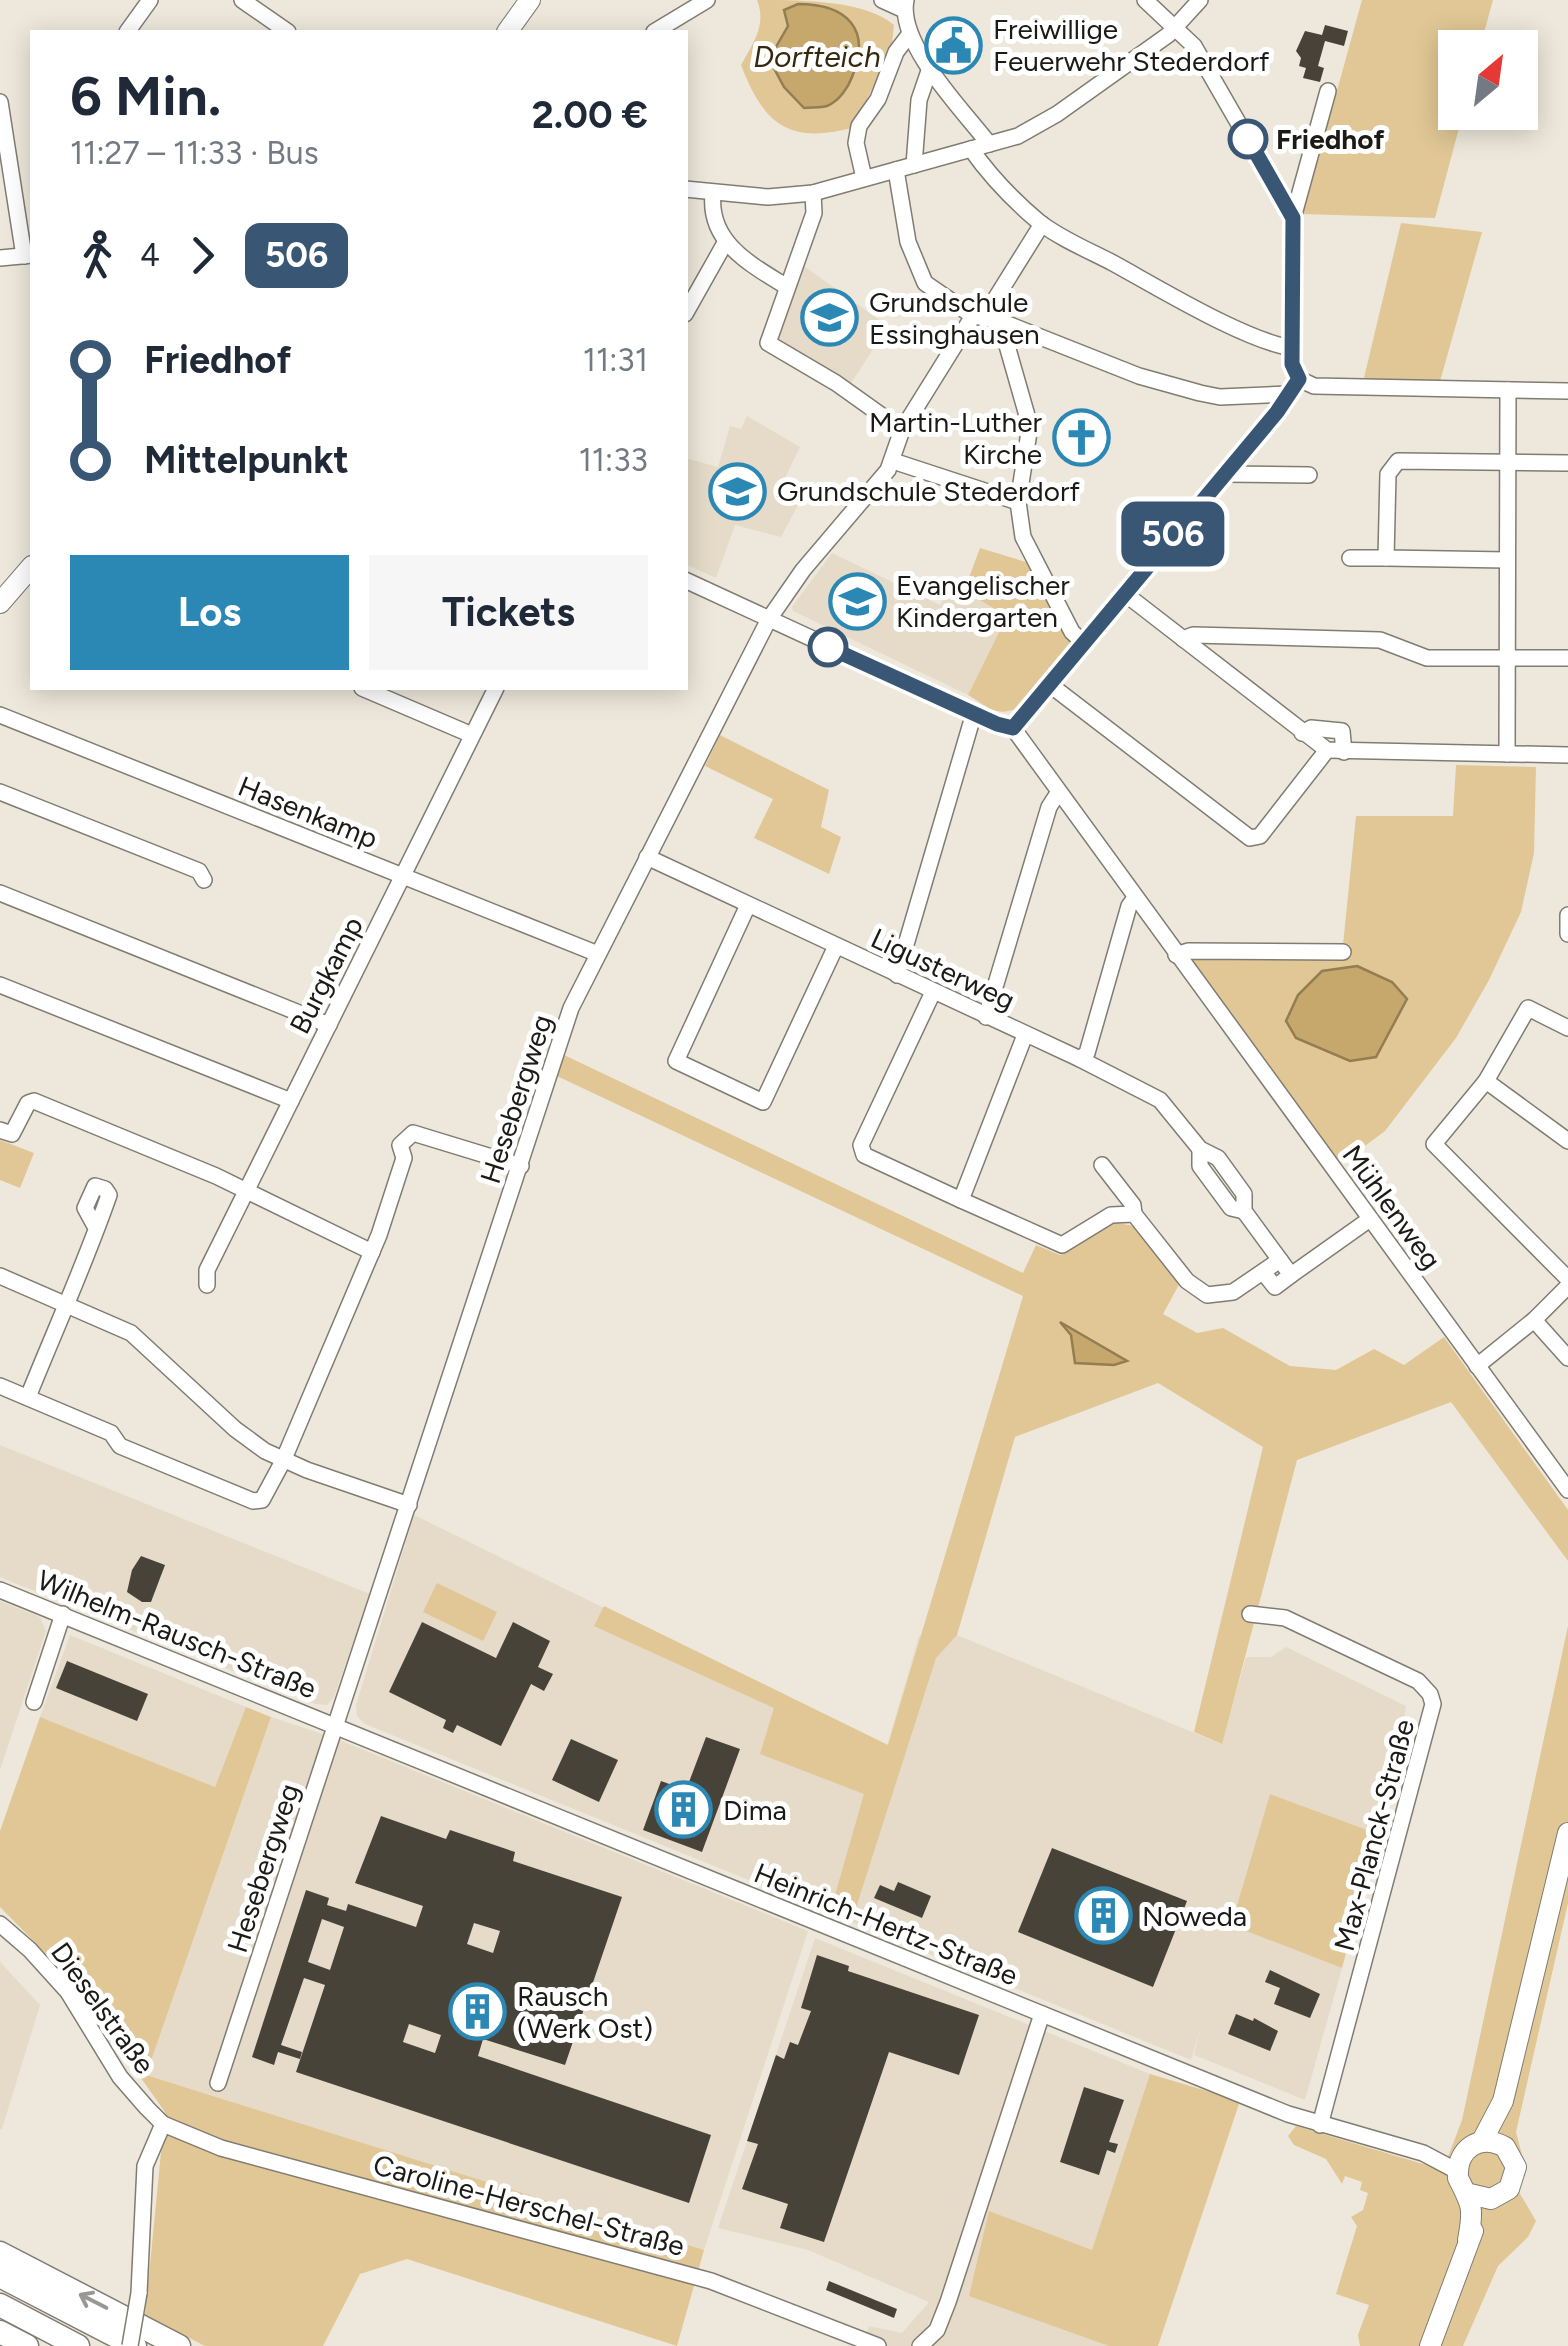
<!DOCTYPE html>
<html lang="de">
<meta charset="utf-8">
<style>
body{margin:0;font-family:Figtree,sans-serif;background:#f6f6f7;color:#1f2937;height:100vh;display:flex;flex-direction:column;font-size:38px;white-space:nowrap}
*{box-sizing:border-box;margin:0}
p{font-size:32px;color:#747a83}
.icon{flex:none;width:55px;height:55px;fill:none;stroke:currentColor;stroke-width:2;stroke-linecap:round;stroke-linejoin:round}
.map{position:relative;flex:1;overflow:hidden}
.details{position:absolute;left:30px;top:30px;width:658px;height:660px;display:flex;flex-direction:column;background:#fff;border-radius:0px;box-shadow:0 5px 25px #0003}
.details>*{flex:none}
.badge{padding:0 20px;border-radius:15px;font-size:35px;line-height:65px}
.needle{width:65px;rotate:29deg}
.fabs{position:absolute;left:1438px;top:30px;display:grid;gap:20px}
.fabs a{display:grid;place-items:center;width:100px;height:100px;border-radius:0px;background:#fff;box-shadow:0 5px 25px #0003;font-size:50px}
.map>.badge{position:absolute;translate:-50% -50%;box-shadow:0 0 0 5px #fff}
.legs{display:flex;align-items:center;gap:15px;height:110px;padding:0 40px;font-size:32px}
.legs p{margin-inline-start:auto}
.headline{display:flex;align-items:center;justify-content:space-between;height:170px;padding:0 40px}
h1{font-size:55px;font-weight:700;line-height:75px}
.button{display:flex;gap:20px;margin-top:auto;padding:20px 40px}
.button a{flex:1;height:115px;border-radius:0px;background:#2b88b5;color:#fff;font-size:40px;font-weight:700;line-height:115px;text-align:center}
.button a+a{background:#f6f6f7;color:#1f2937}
ul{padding:0 40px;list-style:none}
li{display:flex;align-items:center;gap:35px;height:100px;font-size:38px}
li i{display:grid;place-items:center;width:15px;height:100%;margin:0 12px;background:currentColor}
li i::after{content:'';width:25px;height:25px;margin:-12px;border:8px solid;border-radius:50%;background:#fff}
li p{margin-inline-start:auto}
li:first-child i{background:linear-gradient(#0000 50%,currentColor 0)}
li:last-child i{background:linear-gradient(currentColor 50%,#0000 0)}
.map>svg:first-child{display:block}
.built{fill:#e5dbc8}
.green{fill:#e0c795}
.water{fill:#c6a86c;stroke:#937d52;stroke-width:2.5}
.building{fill:#484339;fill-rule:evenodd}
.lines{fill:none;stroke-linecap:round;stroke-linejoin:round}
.minor-casing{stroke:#817c71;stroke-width:18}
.major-casing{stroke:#817c71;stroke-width:22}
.highway-casing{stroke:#817c71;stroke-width:25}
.minor{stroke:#fff;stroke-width:15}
.major{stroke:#fff;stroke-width:20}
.highway{stroke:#fff;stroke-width:22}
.minor-bridge-casing{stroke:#817c71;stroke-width:18;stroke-linecap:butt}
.minor-bridge{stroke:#fff;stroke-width:15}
.oneway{stroke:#999896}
.line-1-casing{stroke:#fff;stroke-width:22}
.line-1{stroke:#395775;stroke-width:15}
.stop-1-dot{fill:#fff;stroke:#395775;stroke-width:5}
.labels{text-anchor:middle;stroke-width:10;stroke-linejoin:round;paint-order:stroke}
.poi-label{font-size:28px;fill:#1c1a16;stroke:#fff;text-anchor:start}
.stop-label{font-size:28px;font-weight:bold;fill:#1c1a16;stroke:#fff;text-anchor:start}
.street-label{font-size:28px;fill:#1c1a16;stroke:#fff}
.water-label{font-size:30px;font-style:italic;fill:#35280c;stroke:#fff}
</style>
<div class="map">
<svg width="1568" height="2346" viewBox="0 0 1568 2346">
<rect width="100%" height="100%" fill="#eee8dc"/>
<!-- built -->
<g class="built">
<polygon points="801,264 888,326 850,385 776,342"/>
<polygon points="747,416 800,447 782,484 802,497 781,537 735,525 716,578 685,564 685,458 718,467 730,426 741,429"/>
<polygon points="832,553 940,605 952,585 1007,616 968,695 793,611 792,607"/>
<polygon points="0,1445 370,1594 334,1697 327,1705 315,1704 0,1577"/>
<polygon points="414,1515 887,1746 919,1636 957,1635 1221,1744 1246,1657 1271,1657 1286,1647 1406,1706 1397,1765 1378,1834 1270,1794 1231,1924 1342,1968 1305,2100 1194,2055 1201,2027 1191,2060 365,1724 357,1716 356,1705"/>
<polygon points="0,1601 40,1617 46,1631 0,1770"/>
<polygon points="70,1635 246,1707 215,1787 40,1717"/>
<polygon points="271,1717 332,1737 808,1931 704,2250 146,2075"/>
<polygon points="815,1938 1150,2074 1092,2251 969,2295 1109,2346 862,2346 869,2326 902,2333 929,2302 808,2250 718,2228"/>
<polygon points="0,1962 40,2005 2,2129 0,2129"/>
</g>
<!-- green -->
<g class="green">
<path d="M757,0C801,0 865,0 894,25L891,52L852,128C789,144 764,125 741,65C753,43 767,25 757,0Z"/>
<polygon points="1362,0 1493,0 1480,47 1455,48 1455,112 1463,113 1435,218 1303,214"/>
<polygon points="1401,223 1482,232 1439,385 1363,382"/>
<path d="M980,548L1026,562L1074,643C1056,665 1030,718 997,711C987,709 976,699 968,695L1007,616L964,591Z"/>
<polygon points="720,735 829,790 821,827 841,837 829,874 754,838 773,799 705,766"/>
<polygon points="1456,765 1536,767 1534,853 1521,912 1489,980 1456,1038 1385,1131 1338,1166 1189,960 1192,957 1342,955 1356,816 1453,816"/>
<polygon points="564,1055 1023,1273 1036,1245 1060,1255 1112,1222 1134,1226 1181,1281 1163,1314 1197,1333 1223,1328 1290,1366 1336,1370 1374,1349 1404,1365 1444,1337 1568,1510 1568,1561 1451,1402 1297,1460 1222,1744 1194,1732 1263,1447 1158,1383 1015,1437 957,1635 936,1658 853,1917 831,1909 864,1794 760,1754 774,1708 594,1626 604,1606 888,1745 1023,1296 557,1076"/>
<polygon points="0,1140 34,1153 20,1188 0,1180"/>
<polygon points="437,1583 497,1612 483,1641 423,1612"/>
<polygon points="1568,1626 1568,1903 1516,2132 1526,2170 1519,2192 1536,2221 1528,2237 1498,2266 1463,2346 1360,2346 1358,2335 1369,2305 1336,2294 1357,2226 1351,2217 1363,2210 1368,2193 1360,2190 1362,2182 1345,2176 1342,2184 1326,2159 1294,2145 1288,2136 1296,2126 1443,2170 1462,2120"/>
<polygon points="246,1707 271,1717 146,2075 704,2250 677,2346 407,2259 360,2274 323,2346 205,2346 145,2315 165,2112 71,1979 0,1907 0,1831 40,1717 215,1787"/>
<polygon points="1270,1794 1378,1834 1342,1968 1231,1925"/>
<polygon points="1150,2074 1227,2097 1239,2104 1158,2346 1109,2346 969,2296 989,2211 1092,2250"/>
</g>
<!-- water -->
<g class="water">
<path d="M798,4C847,4 872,29 852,77C848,88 839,101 827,106C821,108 810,107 804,108L784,87L769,59L788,26L784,10Z"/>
<polygon points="1357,966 1392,982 1407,999 1376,1057 1350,1061 1296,1038 1286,1021 1298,995 1322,971"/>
<polygon points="1060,1322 1127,1361 1114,1365 1075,1363 1071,1335"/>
</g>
<!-- building -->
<g class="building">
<polygon points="1325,25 1348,31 1344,46 1325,41 1318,66 1324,68 1320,82 1303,78 1306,68 1299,66 1301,58 1296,51 1305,31 1322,35"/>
<polygon points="1065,417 1081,429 1084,426 1090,431 1088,434 1097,442 1089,453 1083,448 1080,452 1073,448 1077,444 1056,428"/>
<polygon points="141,1556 165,1565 151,1602 142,1602 127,1592 132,1570"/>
<polygon points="422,1622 496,1658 513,1622 550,1641 538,1667 553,1674 544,1691 531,1684 501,1746 457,1725 453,1733 443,1728 446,1720 389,1692"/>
<polygon points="67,1661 148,1694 137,1721 56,1688"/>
<polygon points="706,1737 740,1749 702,1852 643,1830 661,1781 686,1790"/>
<polygon points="571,1739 618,1760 599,1802 552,1780"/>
<path d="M381,1816L446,1839L450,1830L515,1852L513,1861L622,1897L565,2065L483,2039L478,2056L711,2135L689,2203L296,2072L325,1985L304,1978L281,2045L302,2052L300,2059L278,2052L274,2065L252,2057L306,1890L329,1898L327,1905L346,1911L348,1904L416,1927L423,1906L355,1883ZM322,1919L344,1927L330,1970L308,1962ZM474,1923L500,1931L493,1953L467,1944ZM409,2024L441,2035L435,2053L403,2042Z"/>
<polygon points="1052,1848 1187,1901 1153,1987 1018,1932"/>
<polygon points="898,1882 931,1896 922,1918 874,1898 880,1885 894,1891"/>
<polygon points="817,1955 849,1966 848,1971 979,2015 959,2075 889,2052 824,2242 780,2228 788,2204 742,2189 758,2144 747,2141 776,2055 784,2059 790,2042 798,2045 811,2011 801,2008"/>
<polygon points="1270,1970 1320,1994 1310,2018 1274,2004 1280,1988 1265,1982"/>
<polygon points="1236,2014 1253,2021 1254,2018 1278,2031 1270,2051 1228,2034"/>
<polygon points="1084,2087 1124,2100 1109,2142 1118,2144 1115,2153 1107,2150 1099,2175 1060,2162"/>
<polygon points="829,2281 897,2309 894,2318 826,2290"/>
</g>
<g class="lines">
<defs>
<g id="minor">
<polyline points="242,0 288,32"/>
<polyline points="882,0 904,10"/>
<path d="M906,0C897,44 963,110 989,144"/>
<polyline points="1145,0 1194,46 1293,218 1292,363 1299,379"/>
<polyline points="127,32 150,0"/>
<polyline points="654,32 707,0"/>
<polyline points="0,102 24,256"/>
<path d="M971,149C990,176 1014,201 1039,222C1061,239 1088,250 1113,263C1157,287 1247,342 1293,348"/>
<polyline points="914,165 919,100 930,68"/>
<polyline points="896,170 908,242 925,283 973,316"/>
<polyline points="864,178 856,143 859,126 878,99 896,52 909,35"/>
<polyline points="685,189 768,197 813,193 1018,136 1057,114 1168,35 1200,0"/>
<polyline points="813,193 814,213 768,343 836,383 902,430"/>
<path d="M713,194C708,243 752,265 787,287"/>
<polyline points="1293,218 1328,91"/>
<polyline points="0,258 32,255"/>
<polyline points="685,314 725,243"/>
<polyline points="984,317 1042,224"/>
<polyline points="1000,321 1030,426 1018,502 1023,537 1072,632 1083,642"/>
<polyline points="1299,379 1314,386 1568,391"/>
<polyline points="893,461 1018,502"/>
<polyline points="1224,474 1309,475"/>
<polyline points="1350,558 1386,558"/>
<polyline points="1507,560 1386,558 1388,474 1398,461 1568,463"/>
<polyline points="685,580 997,724 1013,728 1568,1490"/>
<polyline points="1124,593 1327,750 1568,755"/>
<polyline points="1183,639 1193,635 1380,640 1427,658 1568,658"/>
<polyline points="1049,684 1250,838 1260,836 1327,750"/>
<polyline points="362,688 472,735"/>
<polyline points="0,715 598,954"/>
<polyline points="1013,728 1277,411 1299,379"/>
<polyline points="1302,733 1311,728 1342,731 1344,752"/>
<polyline points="1507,754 1508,390"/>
<polyline points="0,792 199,871 204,880"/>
<polyline points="647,857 1080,1059 1160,1100 1200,1149 1218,1158 1244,1194 1244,1211 1291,1275 1370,1219"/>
<polyline points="0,893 329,1025"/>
<polyline points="748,905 676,1061 763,1102 836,946"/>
<polyline points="1568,915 1568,934"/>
<polyline points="1176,955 1188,951 1343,952"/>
<polyline points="897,975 974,713"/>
<polyline points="0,985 291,1101"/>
<polyline points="933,992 861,1145 864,1155 961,1200 1025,1035"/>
<polyline points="986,1017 1049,807 1058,793"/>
<polyline points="1568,1028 1528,1008 1486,1081 1434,1144 1568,1279"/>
<polyline points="1080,1059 1087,1053 1129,906 1135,898"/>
<polyline points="1486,1081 1568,1141"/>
<polyline points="0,1130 12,1134 28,1103 34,1101 216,1176 372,1252"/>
<polyline points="1200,1149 1200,1166 1231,1208 1244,1211"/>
<polyline points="1102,1165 1133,1205 1134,1214"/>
<polyline points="961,1200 1062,1245 1111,1215 1134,1214 1187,1281 1207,1295 1233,1292 1280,1260"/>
<polyline points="1263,1272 1275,1287 1291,1275"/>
<polyline points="0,1276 131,1333 235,1429 265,1451 307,1470 409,1505"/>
<polyline points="207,1285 207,1270 496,688"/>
<polyline points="1534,1320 1568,1358"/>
<polyline points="1477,1366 1534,1320 1568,1286"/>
<polyline points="0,1386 111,1433 120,1446 253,1501 262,1500 283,1461 379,1235 404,1158 400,1145 413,1133 521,1166"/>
<path d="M28,1397C55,1330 85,1264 109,1195L105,1189L95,1186L85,1208L96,1228"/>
<polyline points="0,1590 1288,2114 1423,2153 1457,2171"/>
<polyline points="1250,1614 1285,1618 1418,1681 1430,1694 1433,1704 1320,2125"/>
<polyline points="34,1702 63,1614"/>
<polyline points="0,1924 30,1950 68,1992 120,2077 147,2108 163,2124 221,2148 711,2281 878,2346"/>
<polyline points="218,2083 571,1008 769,619 803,570 888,470 902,430 973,316 1000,321 1139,376 1200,393 1220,397 1288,394"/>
<polyline points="139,2293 145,2166 163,2124"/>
<polyline points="920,2346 937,2330 948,2302 1042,2014"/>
</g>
<g id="major">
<polyline points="507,32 530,0"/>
<polyline points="0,603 32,566"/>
<polyline points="1482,2141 1503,2101 1568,1833"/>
<path d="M1468,2240C1474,2208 1472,2205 1458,2178C1456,2149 1479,2133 1505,2147L1516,2167L1509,2189L1491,2199L1470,2194"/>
<polyline points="1430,2346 1473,2231"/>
</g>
<g id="highway">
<polyline points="0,2253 179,2346"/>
<polyline points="0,2276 135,2346"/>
<polyline points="0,2305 78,2346"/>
<polyline points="0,2332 27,2346"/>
</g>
</defs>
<!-- minor casing -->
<use href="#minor" class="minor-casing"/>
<!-- major casing -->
<use href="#major" class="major-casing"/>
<!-- highway casing -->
<use href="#highway" class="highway-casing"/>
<!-- minor -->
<use href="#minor" class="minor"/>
<!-- major -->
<use href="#major" class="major"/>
<!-- highway -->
<use href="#highway" class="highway"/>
<defs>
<polyline id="minor-bridge" points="130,2346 139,2293"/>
</defs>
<!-- minor-bridge casing -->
<use href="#minor-bridge" class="minor-bridge-casing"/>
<!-- minor-bridge -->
<use href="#minor-bridge" class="minor-bridge"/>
</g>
<!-- one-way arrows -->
<defs><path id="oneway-shaft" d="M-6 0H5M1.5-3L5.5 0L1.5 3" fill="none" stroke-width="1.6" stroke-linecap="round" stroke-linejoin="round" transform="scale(2.5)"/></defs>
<use class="oneway" href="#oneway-shaft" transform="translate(93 2301) rotate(-153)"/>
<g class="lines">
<defs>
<polyline id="line-1" points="828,647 997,724 1013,728 1277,412 1299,379 1292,364 1293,218 1248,139"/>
</defs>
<!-- line-1 casing -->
<use href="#line-1" class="line-1-casing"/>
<!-- line-1 -->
<use href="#line-1" class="line-1"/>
</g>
<!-- icons -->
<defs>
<symbol id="civic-ring" viewBox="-11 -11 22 22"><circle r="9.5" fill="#fff" stroke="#2b88b5" stroke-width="1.5"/><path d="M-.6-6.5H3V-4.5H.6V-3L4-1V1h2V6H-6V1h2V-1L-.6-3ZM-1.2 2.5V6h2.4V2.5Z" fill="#2b88b5"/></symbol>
<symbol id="school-ring" viewBox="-11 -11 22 22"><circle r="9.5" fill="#fff" stroke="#2b88b5" stroke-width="1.5"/><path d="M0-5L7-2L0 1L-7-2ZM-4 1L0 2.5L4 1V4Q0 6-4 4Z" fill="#2b88b5"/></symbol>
<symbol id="church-ring" viewBox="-11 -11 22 22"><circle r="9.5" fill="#fff" stroke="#2b88b5" stroke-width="1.5"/><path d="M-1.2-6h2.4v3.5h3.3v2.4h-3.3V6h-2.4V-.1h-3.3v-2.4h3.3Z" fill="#2b88b5"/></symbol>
<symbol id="building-ring" viewBox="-11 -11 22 22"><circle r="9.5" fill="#fff" stroke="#2b88b5" stroke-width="1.5"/><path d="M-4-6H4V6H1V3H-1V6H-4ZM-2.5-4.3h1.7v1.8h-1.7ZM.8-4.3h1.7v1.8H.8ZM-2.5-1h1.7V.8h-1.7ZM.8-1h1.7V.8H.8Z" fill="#2b88b5"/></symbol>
</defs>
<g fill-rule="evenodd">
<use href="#civic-ring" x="922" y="14" width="63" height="63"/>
<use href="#school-ring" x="798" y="286" width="63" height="63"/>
<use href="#church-ring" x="1050" y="406" width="63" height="63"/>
<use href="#school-ring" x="706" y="460" width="63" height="63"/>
<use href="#school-ring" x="826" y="570" width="63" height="63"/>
<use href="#building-ring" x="652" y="1778" width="63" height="63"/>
<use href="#building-ring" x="1072" y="1884" width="63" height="63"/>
<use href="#building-ring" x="446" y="1980" width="63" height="63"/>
</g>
<!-- markers -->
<g class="stop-1-dot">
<circle cx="1248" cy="139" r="18"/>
<circle cx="828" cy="647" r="18"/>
</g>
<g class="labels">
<!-- poi labels -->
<g class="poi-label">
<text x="993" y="39">Freiwillige<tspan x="993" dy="32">Feuerwehr Stederdorf</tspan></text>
<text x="869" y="312">Grundschule<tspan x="869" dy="32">Essinghausen</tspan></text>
<text x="1042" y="432" text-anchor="end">Martin-Luther<tspan x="1042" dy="32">Kirche</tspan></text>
<text x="777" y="501">Grundschule Stederdorf</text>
<text x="896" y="595">Evangelischer<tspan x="896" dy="32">Kindergarten</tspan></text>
<text x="723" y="1820">Dima</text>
<text x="1142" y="1926">Noweda</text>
<text x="517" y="2006">Rausch<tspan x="517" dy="32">(Werk Ost)</tspan></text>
</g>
<!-- stop labels -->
<g class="stop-label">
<text x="1276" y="149">Friedhof</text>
</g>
<!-- street labels -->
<g class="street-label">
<text transform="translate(308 812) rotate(22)" y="10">Hasenkamp</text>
<text transform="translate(943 969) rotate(25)" y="10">Ligusterweg</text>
<text transform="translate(326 975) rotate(-63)" y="10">Burgkamp</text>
<text transform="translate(516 1099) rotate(-72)" y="10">Hesebergweg</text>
<text transform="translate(1392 1207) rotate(54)" y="10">Mühlenweg</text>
<text transform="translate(177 1634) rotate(22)" y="10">Wilhelm-Rausch-Straße</text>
<text transform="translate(1374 1835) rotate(-75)" y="10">Max-Planck-Straße</text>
<text transform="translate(263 1868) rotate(-72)" y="10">Hesebergweg</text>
<text transform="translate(886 1924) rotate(22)" y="10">Heinrich-Hertz-Straße</text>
<text transform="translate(103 2008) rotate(54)" y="10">Dieselstraße</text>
<text transform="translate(529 2205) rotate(15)" y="10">Caroline-Herschel-Straße</text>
</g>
<!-- water labels -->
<g class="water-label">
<text x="817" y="67">Dorfteich</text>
</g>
</g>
</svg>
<div class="fabs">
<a><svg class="needle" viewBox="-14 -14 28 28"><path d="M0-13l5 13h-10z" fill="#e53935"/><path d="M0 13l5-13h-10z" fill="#747a83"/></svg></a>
</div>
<b class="badge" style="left:1173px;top:534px;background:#395775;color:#fff">506</b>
<section class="details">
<div class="headline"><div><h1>6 Min.</h1><p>11:27 – 11:33 · Bus</p></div><b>2.00 €</b></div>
<div class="legs"><svg class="icon" aria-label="walk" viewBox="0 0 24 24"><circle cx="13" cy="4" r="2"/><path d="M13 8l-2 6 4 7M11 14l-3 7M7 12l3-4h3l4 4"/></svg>4<svg class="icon" aria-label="forward" viewBox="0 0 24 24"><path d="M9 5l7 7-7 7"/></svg><b class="badge" style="background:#395775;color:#fff">506</b></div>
<ul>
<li><i style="color:#395775"></i><b>Friedhof</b><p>11:31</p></li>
<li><i style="color:#395775"></i><b>Mittelpunkt</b><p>11:33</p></li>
</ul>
<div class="button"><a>Los</a><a>Tickets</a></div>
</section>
</div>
